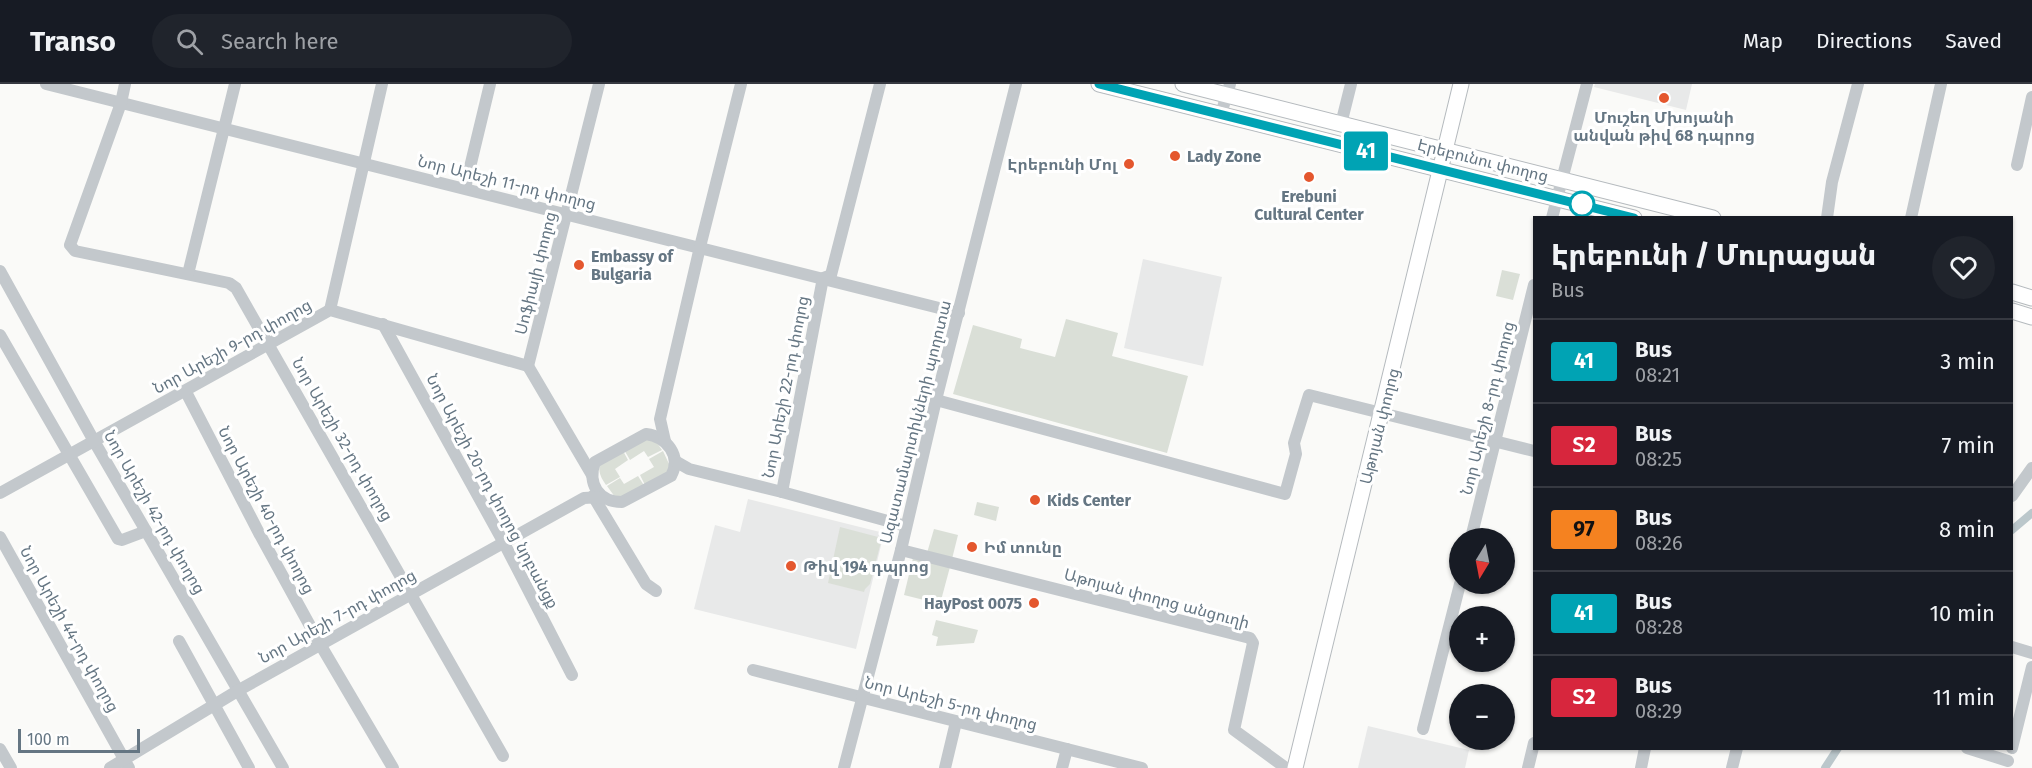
<!DOCTYPE html>
<meta charset="utf-8">
<style>
body{margin:0;font-family:"Fira Sans","Noto Sans Armenian",sans-serif;background:#20242c;color:#f1f3f6;height:100vh;display:flex;flex-direction:column;font-size:22px;white-space:nowrap}
*{box-sizing:border-box;margin:0}
p{font-size:20px;color:#9ea1a6}
.icon{flex:none;width:33px;height:33px;fill:none;stroke:currentColor;stroke-width:2;stroke-linecap:round;stroke-linejoin:round}
.map{position:relative;flex:1;overflow:hidden}
.drawer{position:absolute;left:1533px;top:132px;width:480px;height:534px;display:flex;flex-direction:column;background:#171b24;border-radius:0px;box-shadow:0 2px 4px #0004}
.drawer>*{flex:none}
.badge{padding:0 12px;border-radius:4px;font-size:21px;line-height:39px}
.needle{width:39px;rotate:190deg}
.fabs{position:absolute;left:1449px;top:444px;display:grid;gap:12px}
.fabs a{display:grid;place-items:center;width:66px;height:66px;border-radius:50%;background:#171b24;box-shadow:0 2px 4px #0004;font-size:30px}
.scale{position:absolute;left:18px;bottom:15px;width:122px;box-sizing:border-box;padding-left:6px;border:3px solid #657683;border-top:0;font-size:16px;line-height:21px;white-space:nowrap;color:#657683;-webkit-text-stroke:4px #fff;paint-order:stroke}
.map>.badge{position:absolute;translate:-50% -50%;box-shadow:0 0 0 3px #fff}
.round{display:grid;place-items:center;flex:none;width:63px;height:63px;border-radius:32px;background:#20242c}
.overview{display:flex;align-items:center;justify-content:space-between;height:102px;padding:0 18px}
h1{font-size:28px;font-weight:800;line-height:45px}
ul{padding:0;list-style:none}
li{display:flex;align-items:center;gap:18px;height:84px;padding:0 18px;border-top:2px solid #363941}
li div{flex:1}
li b{display:block;font-size:22px}
li em{font-style:normal}
li .badge{min-width:66px;font-weight:700;text-align:center}
header{display:flex;align-items:center;gap:36px;box-sizing:border-box;height:84px;padding:0 30px;background:#171b24;border-bottom:2px solid #363941}
header strong{font-size:28px}
nav{display:flex;gap:33px;margin-inline-start:auto;font-size:21px}
.search{width:420px;height:54px;background:#20242c;display:flex;align-items:center;gap:15px;box-sizing:border-box;padding:0 21px;border-radius:33px;color:#9ea1a6;font-size:22px}
.map>svg:first-child{display:block}
.built{fill:#e8e9e9}
.green{fill:#dadfd7}
.lines{fill:none;stroke-linecap:round;stroke-linejoin:round}
.canal{stroke:#bbc7cb;stroke-width:8}
.major-casing{stroke:#b5babe;stroke-width:17}
.minor{stroke:#c3c8cc;stroke-width:12}
.major{stroke:#fff;stroke-width:15}
.line-casing{stroke:#fff;stroke-width:14}
.line{stroke:#00a3b4;stroke-width:9}
.poi-dot{fill:#e4572e;stroke:#fff;stroke-width:2}
.stop-dot{fill:#fff;stroke:#00a3b4;stroke-width:3}
.labels{text-anchor:middle;stroke-width:6;stroke-linejoin:round;paint-order:stroke}
.poi-label{font-size:16px;font-weight:bold;fill:#657683;stroke:#fff;text-anchor:start}
.street-label{font-size:16px;fill:#657683;stroke:#fff}
</style>
<header>
<strong>Transo</strong>
<div class="search"><svg class="icon" aria-label="search" viewBox="0 0 24 24"><circle cx="10" cy="10" r="6"/><path d="M15 15l6 6"/></svg>Search here</div>
<nav><a>Map</a><a>Directions</a><a>Saved</a></nav>
</header>
<div class="map">
<svg width="2032" height="684" viewBox="0 0 2032 684">
<rect width="100%" height="100%" fill="#fafaf8"/>
<!-- built -->
<g class="built">
<polygon points="1595,0 1692,0 1686,26 1594,3"/>
<polygon points="1143,175 1222,193 1203,282 1124,264"/>
<polygon points="748,415 884,449 856,565 694,525 715,441 740,448"/>
<polygon points="1368,642 1469,666 1465,684 1358,684"/>
</g>
<!-- green -->
<g class="green">
<polygon points="1502,186 1520,190 1513,216 1496,212"/>
<polygon points="1066,235 1118,249 1112,272 1188,292 1167,369 953,310 973,241 1022,255 1020,264 1055,273"/>
<polygon points="645,354 657,359 662,366 648,373 644,367 630,376 623,364"/>
<path d="M622,365L628,376L615,385L620,393L606,401C591,379 604,377 622,365Z"/>
<polygon points="663,367 669,380 668,389 646,403 640,391 654,383 649,375"/>
<polygon points="638,392 645,403 623,414 615,413 607,402 620,394 624,400"/>
<polygon points="977,418 999,423 996,437 974,431"/>
<polygon points="840,443 882,454 870,500 865,505 864,508 828,499"/>
<polygon points="934,445 958,451 952,475 927,469"/>
<polygon points="913,474 950,483 940,520 904,511"/>
<polygon points="936,536 978,546 974,559 936,562 938,553 932,551"/>
</g>
<g class="lines">
<!-- canal -->
<g class="canal">
<polyline points="2012,446 2032,429"/>
<polyline points="1825,684 1838,664"/>
</g>
<defs>
<g id="major">
<polyline points="1099,0 1634,134"/>
<polyline points="1183,0 1713,134"/>
<polyline points="2012,208 2032,214"/>
<polyline points="2012,227 2032,233"/>
<polyline points="1295,684 1461,0"/>
</g>
</defs>
<!-- major casing -->
<use href="#major" class="major-casing"/>
<!-- minor -->
<g class="minor">
<polyline points="46,0 959,229"/>
<polyline points="125,0 121,19 70,161 75,167 229,199 236,204 503,672"/>
<polyline points="1221,30 1230,0"/>
<polyline points="1341,40 1351,0"/>
<polyline points="2017,81 2032,13"/>
<polyline points="465,104 490,0"/>
<polyline points="1552,134 1587,0"/>
<polyline points="1827,134 1832,98 1858,0"/>
<polyline points="1911,134 1941,0"/>
<polyline points="0,187 94,357 283,684"/>
<polyline points="188,190 235,0"/>
<polyline points="330,226 382,0"/>
<polyline points="383,240 504,459 572,591"/>
<polyline points="0,251 118,455 122,456 146,447"/>
<polyline points="528,282 599,0"/>
<polyline points="528,282 592,391"/>
<polyline points="186,308 259,449 320,560 393,684"/>
<polyline points="936,316 1285,410 1296,370 1294,359 1309,311 1534,367"/>
<path d="M646,350C667,353 682,372 671,392L622,418C599,418 587,400 595,378Z"/>
<polyline points="665,357 660,335 700,163 741,0"/>
<polyline points="675,377 689,385 782,408 906,442"/>
<polyline points="782,408 823,194 831,191 880,0"/>
<polyline points="0,409 330,226 528,282"/>
<polyline points="593,412 646,500 656,507"/>
<polyline points="2012,412 2032,384"/>
<polyline points="0,453 129,684"/>
<polyline points="1471,454 1534,201"/>
<polyline points="901,466 1250,554 1253,559 1234,646 1286,684"/>
<polyline points="179,557 249,684"/>
<polyline points="2012,563 2032,569"/>
<polyline points="753,586 1142,684"/>
<polyline points="1423,645 1460,500"/>
<polyline points="1967,664 2008,677"/>
<polyline points="2012,664 2032,583"/>
<polyline points="0,665 11,684"/>
<polyline points="110,684 239,606 584,414 602,413"/>
<polyline points="844,684 901,466 936,316 1016,0"/>
<polyline points="945,684 956,638"/>
<polyline points="1062,684 1067,665"/>
<polyline points="1528,684 1534,659"/>
<polyline points="1641,684 1645,664"/>
<polyline points="1732,684 1737,664"/>
</g>
<!-- major -->
<use href="#major" class="major"/>
</g>
<g class="lines">
<defs>
<polyline id="line" points="1099,0 1634,134"/>
</defs>
<!-- line casing -->
<use href="#line" class="line-casing"/>
<!-- line -->
<use href="#line" class="line"/>
</g>
<!-- markers -->
<g class="poi-dot">
<circle cx="1664" cy="14" r="6"/>
<circle cx="1175" cy="72" r="6"/>
<circle cx="1129" cy="80" r="6"/>
<circle cx="1309" cy="93" r="6"/>
<circle cx="579" cy="181" r="6"/>
<circle cx="1035" cy="416" r="6"/>
<circle cx="972" cy="463" r="6"/>
<circle cx="791" cy="482" r="6"/>
<circle cx="1034" cy="519" r="6"/>
</g>
<circle class="stop-dot" cx="1582" cy="120" r="12"/>
<g class="labels">
<!-- poi labels -->
<g class="poi-label">
<text x="1664" y="39" text-anchor="middle">Մուշեղ Մխոյանի<tspan x="1664" dy="18">անվան թիվ 68 դպրոց</tspan></text>
<text x="1187" y="78">Lady Zone</text>
<text x="1117" y="86" text-anchor="end">Էրեբունի Մոլ</text>
<text x="1309" y="118" text-anchor="middle">Erebuni<tspan x="1309" dy="18">Cultural Center</tspan></text>
<text x="591" y="178">Embassy of<tspan x="591" dy="18">Bulgaria</tspan></text>
<text x="1047" y="422">Kids Center</text>
<text x="984" y="469">Իմ տունը</text>
<text x="803" y="488">Թիվ 194 դպրոց</text>
<text x="1022" y="525" text-anchor="end">HayPost 0075</text>
</g>
<!-- street labels -->
<g class="street-label">
<text transform="translate(1483 76) rotate(14)" y="6">Էրեբունու փողոց</text>
<text transform="translate(507 98) rotate(14)" y="6">Նոր Արեշի 11-րդ փողոց</text>
<text transform="translate(535 189) rotate(-76)" y="6">Սոֆիայի փողոց</text>
<text transform="translate(232 262) rotate(-29)" y="6">Նոր Արեշի 9-րդ փողոց</text>
<text transform="translate(785 303) rotate(-79)" y="6">Նոր Արեշի 22-րդ փողոց</text>
<text transform="translate(1487 324) rotate(-76)" y="6">Նոր Արեշի 8-րդ փողոց</text>
<text transform="translate(915 338) rotate(-76)" y="6">Ազատամարտիկների պողոտա</text>
<text transform="translate(1379 342) rotate(-76)" y="6">Աթոյան փողոց</text>
<text transform="translate(343 355) rotate(60)" y="6">Նոր Արեշի 32-րդ փողոց</text>
<text transform="translate(493 407) rotate(62)" y="6">Նոր Արեշի 20-րդ փողոց նրբանցք</text>
<text transform="translate(267 426) rotate(62)" y="6">Նոր Արեշի 40-րդ փողոց</text>
<text transform="translate(155 428) rotate(60)" y="6">Նոր Արեշի 42-րդ փողոց</text>
<text transform="translate(1157 514) rotate(15)" y="6">Աթոյան փողոց անցուղի</text>
<text transform="translate(337 532) rotate(-29)" y="6">Նոր Արեշի 7-րդ փողոց</text>
<text transform="translate(70 545) rotate(61)" y="6">Նոր Արեշի 44-րդ փողոց</text>
<text transform="translate(951 619) rotate(14)" y="6">Նոր Արեշի 5-րդ փողոց</text>
</g>
</g>
</svg>
<div class="fabs">
<a><svg class="needle" viewBox="-14 -14 28 28"><path d="M0-13l5 13h-10z" fill="#e53935"/><path d="M0 13l5-13h-10z" fill="#9ea1a6"/></svg></a>
<a>+</a>
<a>−</a>
</div>
<div class="scale">100 m</div>
<b class="badge" style="left:1366px;top:67px;background:#00a3b4;color:#fff">41</b>
<section class="drawer">
<div class="overview"><div><h1>Էրեբունի / Մուրացան</h1><p>Bus</p></div><a class="round"><svg class="icon" aria-label="heart" viewBox="0 0 24 24"><path d="M12 20l-8-8c-3-5 5-10 8-4 3-6 11-1 8 4z"/></svg></a></div>
<ul>
<li><span class="badge" style="background:#00a3b4;color:#fff">41</span><div><b>Bus</b><p>08:21</p></div><em>3 min</em></li>
<li><span class="badge" style="background:#d7263d;color:#fff">Տ2</span><div><b>Bus</b><p>08:25</p></div><em>7 min</em></li>
<li><span class="badge" style="background:#f58220;color:#111">97</span><div><b>Bus</b><p>08:26</p></div><em>8 min</em></li>
<li><span class="badge" style="background:#00a3b4;color:#fff">41</span><div><b>Bus</b><p>08:28</p></div><em>10 min</em></li>
<li><span class="badge" style="background:#d7263d;color:#fff">Տ2</span><div><b>Bus</b><p>08:29</p></div><em>11 min</em></li>
</ul>
</section>
</div>
